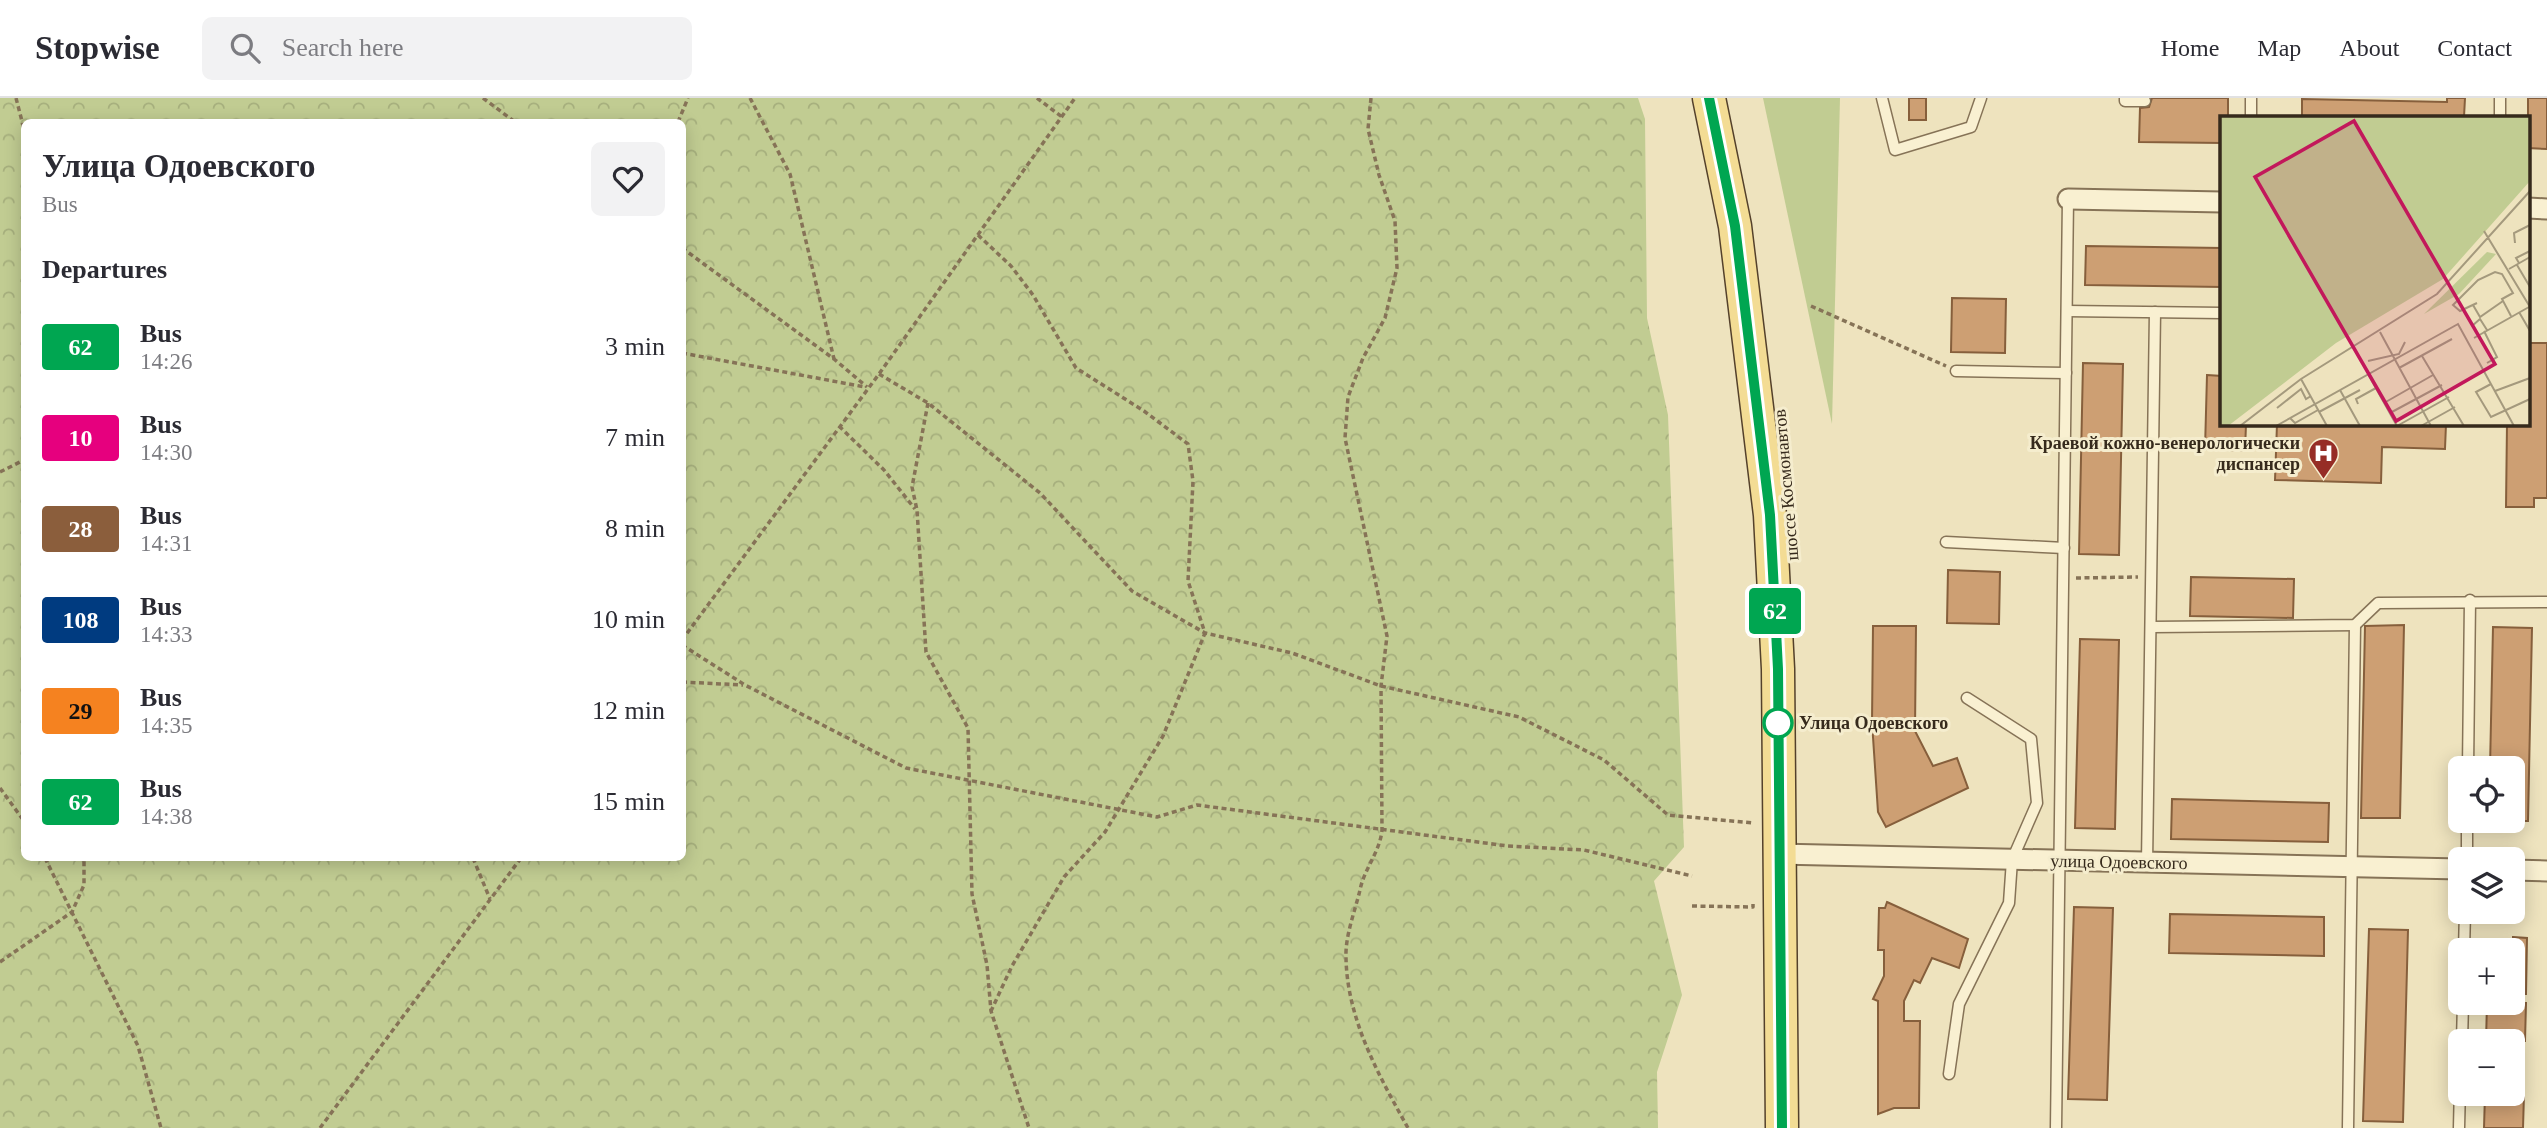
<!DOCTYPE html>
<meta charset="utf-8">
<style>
body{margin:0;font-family:"Times New Roman",serif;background:#f2f2f3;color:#2b2b33;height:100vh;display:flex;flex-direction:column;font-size:26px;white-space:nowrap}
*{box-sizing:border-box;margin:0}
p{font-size:23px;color:#7c7c81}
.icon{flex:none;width:38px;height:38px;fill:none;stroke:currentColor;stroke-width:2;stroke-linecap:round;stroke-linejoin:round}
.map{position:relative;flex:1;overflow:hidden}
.panel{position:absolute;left:21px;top:21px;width:665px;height:742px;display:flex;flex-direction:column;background:#fff;border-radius:10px;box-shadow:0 4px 18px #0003}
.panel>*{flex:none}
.badge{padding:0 14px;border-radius:5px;font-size:24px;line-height:46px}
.controls{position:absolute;left:2448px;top:658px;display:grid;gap:14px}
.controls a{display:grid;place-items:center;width:77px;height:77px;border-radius:10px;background:#fff;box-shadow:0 4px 18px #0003;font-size:35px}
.map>.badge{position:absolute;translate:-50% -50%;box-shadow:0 0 0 4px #fff}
h2{padding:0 21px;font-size:26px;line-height:63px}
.round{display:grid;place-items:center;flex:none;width:74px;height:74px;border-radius:10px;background:#f2f2f3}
.summary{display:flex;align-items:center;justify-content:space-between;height:119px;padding:0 21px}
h1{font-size:33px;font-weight:700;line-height:52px}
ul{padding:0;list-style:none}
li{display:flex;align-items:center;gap:21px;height:91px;padding:0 21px}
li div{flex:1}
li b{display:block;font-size:26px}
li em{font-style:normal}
li .badge{min-width:77px;font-weight:700;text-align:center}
header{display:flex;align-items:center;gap:42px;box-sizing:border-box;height:98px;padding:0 35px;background:#fff;border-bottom:2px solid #e1e1e2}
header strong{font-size:33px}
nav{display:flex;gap:38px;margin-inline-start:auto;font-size:24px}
.search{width:490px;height:63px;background:#f2f2f3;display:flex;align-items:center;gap:18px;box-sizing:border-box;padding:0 24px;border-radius:10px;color:#7c7c81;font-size:26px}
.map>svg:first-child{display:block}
.grass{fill:#c1cc92}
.forest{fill:url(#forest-crowns);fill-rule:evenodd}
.building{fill:#cd9f73;stroke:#865f3c;stroke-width:2}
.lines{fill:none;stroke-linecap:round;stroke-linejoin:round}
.service-casing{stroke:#867357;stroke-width:13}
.minor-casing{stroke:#867357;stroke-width:23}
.primary-casing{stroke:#54412b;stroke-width:35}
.path{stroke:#867357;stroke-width:3.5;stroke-dasharray:5 3.5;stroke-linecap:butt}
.service{stroke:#f9f0d1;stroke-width:10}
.minor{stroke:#f9f0d1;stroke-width:19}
.primary{stroke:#f3dc94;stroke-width:32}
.line-casing{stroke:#fff;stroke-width:16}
.line{stroke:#00a651;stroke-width:10}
.stop-dot{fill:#fff;stroke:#00a651;stroke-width:3.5}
.labels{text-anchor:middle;stroke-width:6;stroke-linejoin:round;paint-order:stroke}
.poi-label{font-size:18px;font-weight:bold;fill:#362a1c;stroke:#f5edce;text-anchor:end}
.street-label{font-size:18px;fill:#362a1c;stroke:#f5edce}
.stop-label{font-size:18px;font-weight:bold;fill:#362a1c;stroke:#f5edce;text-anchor:start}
.inset-road{fill:none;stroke:#a4997d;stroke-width:2}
.view{fill:#c2185b;fill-opacity:0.15;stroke:#c2185b;stroke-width:3.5}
.inset-edge{fill:none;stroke:#362a1c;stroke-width:3.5}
</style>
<header>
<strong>Stopwise</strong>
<div class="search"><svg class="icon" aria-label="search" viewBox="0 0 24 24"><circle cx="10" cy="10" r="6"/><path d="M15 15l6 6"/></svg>Search here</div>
<nav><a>Home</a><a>Map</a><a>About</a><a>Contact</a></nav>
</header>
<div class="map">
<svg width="2547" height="1030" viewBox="0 0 2547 1030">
<defs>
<pattern id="forest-crowns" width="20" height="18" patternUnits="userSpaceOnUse" patternTransform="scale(1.75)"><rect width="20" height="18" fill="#c1cc92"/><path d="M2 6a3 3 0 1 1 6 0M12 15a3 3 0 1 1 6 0" fill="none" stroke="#a6af7d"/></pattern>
</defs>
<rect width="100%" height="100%" fill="#eee3be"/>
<!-- grass -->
<polygon class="grass" points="1763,0 1840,0 1832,326"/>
<!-- forest -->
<path class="forest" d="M0,0H1638L1645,21L1647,220L1668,317L1684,749L1654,783L1682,897L1657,974L1658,1030H0ZM24,24H682V760H24Z"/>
<!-- building -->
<g class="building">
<rect x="1909" y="0" width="17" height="22"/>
<polygon points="2152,0 2228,0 2228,19 2222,19 2222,45 2139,44 2140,10 2149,9"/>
<polygon points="2447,0 2465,0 2464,19 2302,19 2302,1 2447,4"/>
<polygon points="2528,0 2547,0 2547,51 2528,50"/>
<polygon points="2086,148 2222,150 2222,189 2085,187"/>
<polygon points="1952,200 2006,201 2005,255 1951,254"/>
<polygon points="2528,245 2547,245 2547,400 2534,400 2534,409 2506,409 2507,326 2528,326"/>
<polygon points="2083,265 2123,266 2119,457 2079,456"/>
<polygon points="2207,277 2222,278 2222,326 2246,326 2245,353 2205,351"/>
<polygon points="2277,326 2446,326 2445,351 2382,349 2381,385 2275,382"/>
<polygon points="1948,472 2000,474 1999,526 1947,525"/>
<polygon points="2191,479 2294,481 2293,520 2190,518"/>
<polygon points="2404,527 2400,720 2361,720 2365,528"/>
<polygon points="1873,528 1916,528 1915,633 1933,668 1957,660 1968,690 1886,729 1878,714 1872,624"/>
<polygon points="2493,529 2532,530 2528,723 2513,723 2513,670 2490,670"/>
<polygon points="2080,541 2119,542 2115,731 2075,730"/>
<polygon points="2172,701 2329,705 2328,744 2171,741"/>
<polygon points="1887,804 1968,841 1959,870 1932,860 1920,885 1914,882 1904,903 1904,923 1920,923 1919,1010 1894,1010 1878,1016 1878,903 1873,901 1884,878 1884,852 1878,852 1879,810 1885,810"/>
<polygon points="2074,809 2113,810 2107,1002 2068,1001"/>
<polygon points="2170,816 2324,819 2324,858 2169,855"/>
<polygon points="2369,831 2408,832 2403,1024 2363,1023"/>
<polygon points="2513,839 2527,840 2526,896 2513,896"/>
<polygon points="2487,905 2526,905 2525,943 2486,943"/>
<polygon points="2485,996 2524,996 2523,1030 2484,1030"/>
</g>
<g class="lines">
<defs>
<g id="service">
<polyline points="1882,0 1895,52 1971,29 1981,0"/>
<polyline points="2125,0 2125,3 2145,3"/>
<polyline points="2251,19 2251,0"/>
<polyline points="2500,19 2500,0"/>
<polyline points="2067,213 2222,215"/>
<polyline points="1956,273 2066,275"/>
<polyline points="1946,444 2064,450"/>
<polyline points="2152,529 2355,527 2378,505 2547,504"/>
<polyline points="2468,670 2470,502"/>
<polyline points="2467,761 2467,723"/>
<polyline points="2147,765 2155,214"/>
<polyline points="2464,852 2465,814"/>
<polyline points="2462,943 2463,905"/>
<polyline points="1949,976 1959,906 2009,805 2012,762 2037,705 2031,641 1967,600"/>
<polyline points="2056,1030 2068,101"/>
<polyline points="2348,1030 2355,527"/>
<polyline points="2459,1030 2460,987"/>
</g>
<g id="minor">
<polyline points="2068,101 2222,104"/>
<polyline points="2528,110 2547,111"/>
<polyline points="1778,756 2460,771"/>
<polyline points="2513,772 2547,773"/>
</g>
<polyline id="primary" points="1709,0 1735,128 1770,417 1778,571 1782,1030"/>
</defs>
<!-- service casing -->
<use href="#service" class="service-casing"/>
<!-- minor casing -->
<use href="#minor" class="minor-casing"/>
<!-- primary casing -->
<use href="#primary" class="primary-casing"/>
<!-- path -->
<g class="path">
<polyline points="16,0 24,31"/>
<polyline points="483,0 515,24"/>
<polyline points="750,0 790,76 834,261"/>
<polyline points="1037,0 1062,19"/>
<path d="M1371,0L1368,31L1379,77L1395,123L1397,170L1385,220L1363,260L1348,299L1345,340L1387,538L1381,588L1382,732C1380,754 1364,771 1360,792C1355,813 1345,838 1346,860C1347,921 1379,978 1408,1030"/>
<polyline points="678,24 688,0"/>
<polyline points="978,137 1011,168 1033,197 1076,270 1144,313 1188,346 1193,383 1188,483 1205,535 1163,638 1105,734 1064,779 1012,868 991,913"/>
<polyline points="682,150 834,261 867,289"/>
<polyline points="1811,208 1946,268"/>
<polyline points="682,255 865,289"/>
<polyline points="879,276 928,305 1040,395 1132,493 1205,535 1292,555 1381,588 1519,619 1604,662 1668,717 1753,725"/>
<polyline points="928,305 912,389 917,412 926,554 968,630 972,796 987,867 991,913 1029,1030"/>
<polyline points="839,328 884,372 915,411"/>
<polyline points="0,374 24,362"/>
<polyline points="2076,480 2138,479"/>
<polyline points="682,542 879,276 1075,0"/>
<polyline points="682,547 745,587 906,670 1157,719 1197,707 1508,748 1584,752 1692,778"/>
<polyline points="682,584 743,587"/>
<polyline points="0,690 24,723"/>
<polyline points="45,760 138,948 161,1030"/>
<polyline points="473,760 490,801"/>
<polyline points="1692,808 1753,809 1753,806"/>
<polyline points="0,864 72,814 84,787 84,760"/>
<polyline points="320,1030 521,760"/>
</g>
<!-- service -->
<use href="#service" class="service"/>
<!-- minor -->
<use href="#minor" class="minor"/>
<!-- primary -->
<use href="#primary" class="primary"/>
</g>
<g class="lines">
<defs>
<polyline id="line" points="1709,0 1735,128 1770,417 1778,571 1782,1030"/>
</defs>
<!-- line casing -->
<use href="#line" class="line-casing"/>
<!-- line -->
<use href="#line" class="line"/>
</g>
<!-- icons -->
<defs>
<symbol id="hospital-pin" viewBox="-11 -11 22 30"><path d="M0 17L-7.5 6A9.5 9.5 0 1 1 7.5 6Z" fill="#962d26" stroke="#f5edce"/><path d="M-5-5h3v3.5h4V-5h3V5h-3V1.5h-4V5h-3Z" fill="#fff"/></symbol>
</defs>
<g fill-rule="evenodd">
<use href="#hospital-pin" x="2306" y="338" width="35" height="47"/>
</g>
<!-- markers -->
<circle class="stop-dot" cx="1778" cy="625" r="14"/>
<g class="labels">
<!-- poi labels -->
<g class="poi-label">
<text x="2300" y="351">Краевой кожно-венерологически<tspan x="2300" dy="21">диспансер</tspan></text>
</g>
<!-- street labels -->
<g class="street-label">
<text transform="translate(1786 387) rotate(-95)" y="6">шоссе Космонавтов</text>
<text transform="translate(2119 764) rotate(1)" y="6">улица Одоевского</text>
</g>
<!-- stop labels -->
<g class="stop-label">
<text x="1799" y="631">Улица Одоевского</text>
</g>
</g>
<!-- overview -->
<g transform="translate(2220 18)">
<rect width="310" height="310" fill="#eee3be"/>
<path d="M267,136L276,138L239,178L204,198Z" fill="#c1cc92"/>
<path d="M0,0H310V65L223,163L116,227L8,310H0Z" fill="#c1cc92"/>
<path class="inset-road" d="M264,115L310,191M295,127L294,117L310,109M299,147L296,142L310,135M297,149L310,171M289,153L310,141M257,187L240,195L233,189L258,164L275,156L282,158L293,177L282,183L291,200M253,189L260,201L283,185M299,196L310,215M252,210L260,203L267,214M264,215L277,241L267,247M160,216L211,310M254,222L309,191M202,240L244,310M148,245L179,238L185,226M179,252L232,223M148,258L177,310M81,263L107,310M271,268L256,276L271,301L310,283M120,274L140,310M275,275L310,262M164,287L213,259M138,288L136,283L156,272M57,292L81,273L86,283L91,280M99,296L140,274M170,297L222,269M70,302L75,307L98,294M20,310L81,263L217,178L310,75M56,310L238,208L294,310M177,310L229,281M201,310L235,291"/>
<path class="view" d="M134,5L275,248L176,305L35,61Z"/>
<rect width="310" height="310" class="inset-edge"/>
</g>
</svg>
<div class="controls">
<a><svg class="icon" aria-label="locate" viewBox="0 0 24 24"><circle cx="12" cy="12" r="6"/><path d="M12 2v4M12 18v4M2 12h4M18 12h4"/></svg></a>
<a><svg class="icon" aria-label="layers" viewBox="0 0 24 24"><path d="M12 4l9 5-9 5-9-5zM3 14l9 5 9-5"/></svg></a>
<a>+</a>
<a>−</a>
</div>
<b class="badge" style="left:1775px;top:513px;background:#00a651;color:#fff">62</b>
<section class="panel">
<div class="summary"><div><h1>Улица Одоевского</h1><p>Bus</p></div><a class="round"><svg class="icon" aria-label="heart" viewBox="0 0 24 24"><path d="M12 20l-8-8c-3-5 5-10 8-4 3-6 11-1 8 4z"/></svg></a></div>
<h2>Departures</h2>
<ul>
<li><span class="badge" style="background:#00a651;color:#fff">62</span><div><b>Bus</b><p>14:26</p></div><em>3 min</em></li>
<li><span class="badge" style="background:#e6007e;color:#fff">10</span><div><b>Bus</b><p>14:30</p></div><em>7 min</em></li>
<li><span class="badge" style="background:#8b5e3c;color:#fff">28</span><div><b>Bus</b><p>14:31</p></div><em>8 min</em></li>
<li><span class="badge" style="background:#003b80;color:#fff">108</span><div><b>Bus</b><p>14:33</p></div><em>10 min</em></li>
<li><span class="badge" style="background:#f58220;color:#111">29</span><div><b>Bus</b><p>14:35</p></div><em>12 min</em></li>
<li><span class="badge" style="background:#00a651;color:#fff">62</span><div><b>Bus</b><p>14:38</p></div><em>15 min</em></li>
</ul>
</section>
</div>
